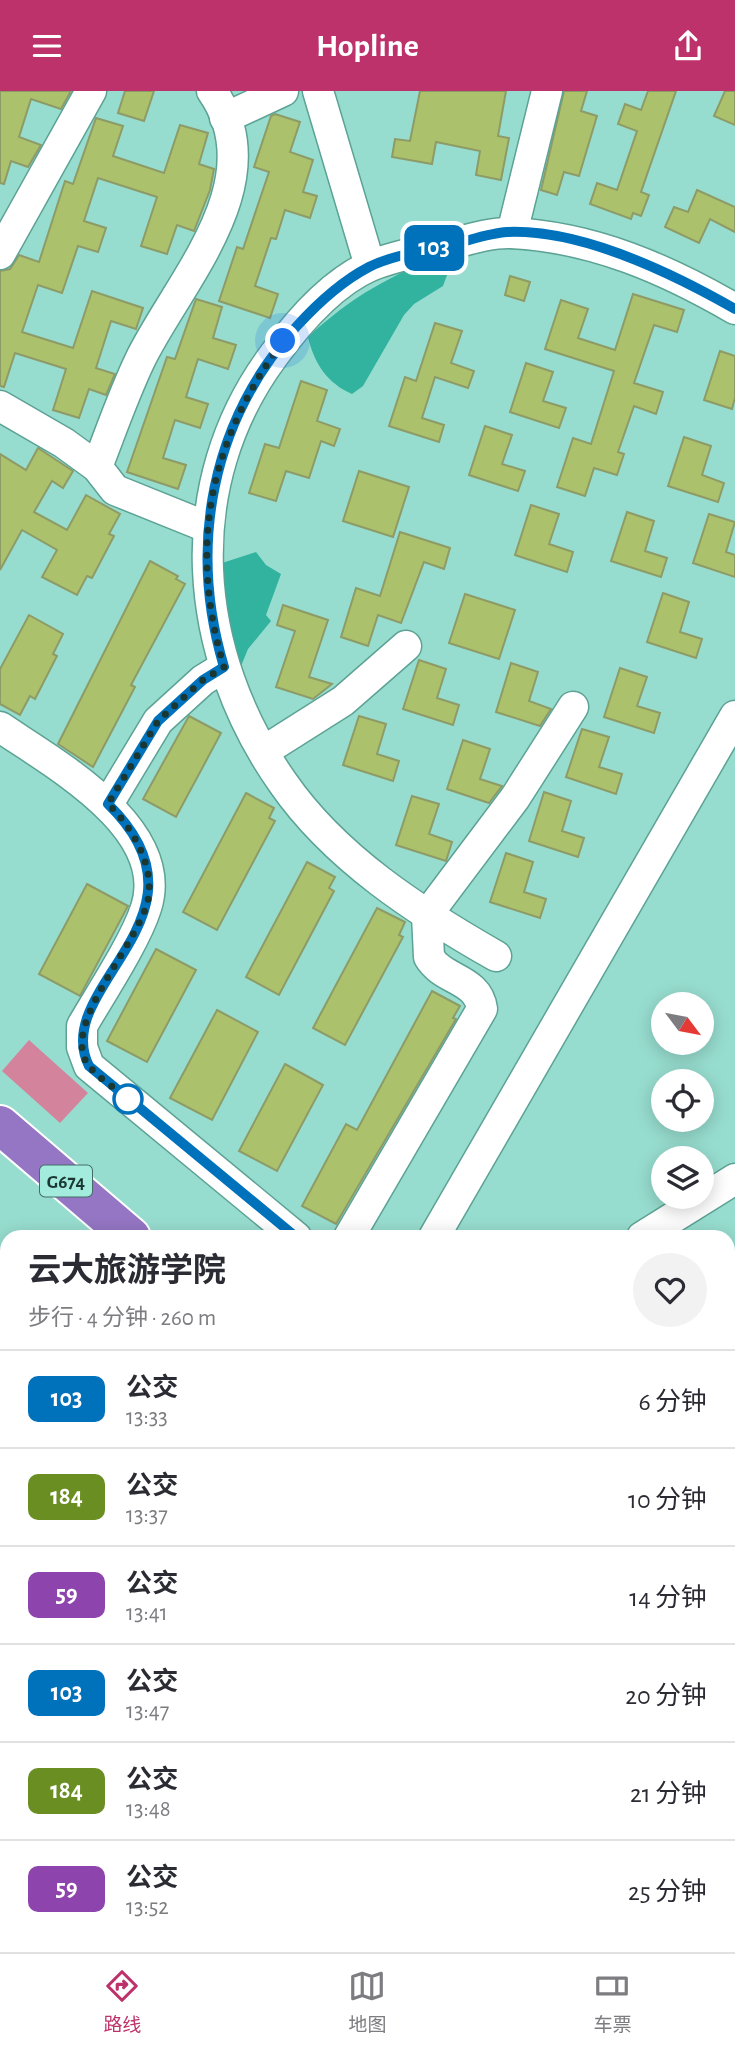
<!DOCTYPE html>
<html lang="zh">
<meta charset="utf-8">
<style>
body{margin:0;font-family:"Alegreya Sans","Noto Sans SC",sans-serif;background:#f2f2f3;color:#2b2b33;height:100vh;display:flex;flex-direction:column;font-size:26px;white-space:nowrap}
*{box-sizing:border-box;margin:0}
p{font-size:23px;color:#7c7c81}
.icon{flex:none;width:38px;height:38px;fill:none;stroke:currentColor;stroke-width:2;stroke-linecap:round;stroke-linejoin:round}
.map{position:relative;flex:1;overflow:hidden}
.side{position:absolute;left:0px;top:1139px;width:735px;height:723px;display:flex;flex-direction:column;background:#fff;border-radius:21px 21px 0 0;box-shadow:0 4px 18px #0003}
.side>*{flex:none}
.badge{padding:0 14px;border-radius:10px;font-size:24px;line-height:46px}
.needle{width:46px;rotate:122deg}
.controls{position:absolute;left:651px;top:901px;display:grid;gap:14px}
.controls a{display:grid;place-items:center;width:63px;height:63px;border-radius:50%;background:#fff;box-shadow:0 4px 18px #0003;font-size:35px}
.you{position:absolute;width:35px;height:35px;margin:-18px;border:5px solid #fff;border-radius:50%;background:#1a73e8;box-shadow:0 0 0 10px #1a73e833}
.map>.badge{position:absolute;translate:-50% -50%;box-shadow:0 0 0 4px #fff}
.round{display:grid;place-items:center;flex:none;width:74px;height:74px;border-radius:37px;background:#f2f2f3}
.overview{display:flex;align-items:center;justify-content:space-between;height:119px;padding:0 28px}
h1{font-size:33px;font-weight:700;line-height:52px}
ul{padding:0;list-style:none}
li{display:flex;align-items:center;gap:21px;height:98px;padding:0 28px;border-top:2px solid #e1e1e2}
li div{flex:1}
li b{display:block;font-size:26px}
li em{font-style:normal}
li .badge{min-width:77px;font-weight:700;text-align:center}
header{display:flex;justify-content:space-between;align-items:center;height:91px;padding:0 28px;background:#bd326b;color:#fff;font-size:32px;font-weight:700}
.tabs{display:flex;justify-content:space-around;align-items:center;height:98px;border-top:2px solid #e1e1e2;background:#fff;font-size:19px;color:#7c7c81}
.tabs a{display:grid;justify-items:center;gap:4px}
.tabs .on{color:#bd326b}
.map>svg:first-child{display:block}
.green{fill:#d4839c}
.water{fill:#31b39f}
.building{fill:#acc16c;stroke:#8d9b67;stroke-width:2}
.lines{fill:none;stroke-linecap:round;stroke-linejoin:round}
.minor-casing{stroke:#5ca295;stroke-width:33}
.highway-casing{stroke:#fff;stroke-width:42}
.minor{stroke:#fff;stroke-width:30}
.highway{stroke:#9476c4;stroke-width:38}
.line-casing{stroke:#fff;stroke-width:16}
.line{stroke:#0072bc;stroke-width:10}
.walk{stroke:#1a3732;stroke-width:7;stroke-dasharray:0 12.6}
.stop-dot{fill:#fff;stroke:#0072bc;stroke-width:3.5}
.labels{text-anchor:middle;stroke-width:6;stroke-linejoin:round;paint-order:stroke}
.shield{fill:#a3ebdc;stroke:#436d65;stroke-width:2}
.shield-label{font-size:19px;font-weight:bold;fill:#1a3732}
</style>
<header><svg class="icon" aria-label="menu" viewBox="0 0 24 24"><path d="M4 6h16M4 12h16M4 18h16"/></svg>Hopline<svg class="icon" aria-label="share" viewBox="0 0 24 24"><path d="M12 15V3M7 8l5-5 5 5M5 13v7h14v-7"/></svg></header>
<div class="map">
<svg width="735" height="1861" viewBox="0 0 735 1861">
<rect width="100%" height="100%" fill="#97ddcf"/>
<!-- green -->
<polygon class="green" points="29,949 88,1002 60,1032 2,980"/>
<!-- water -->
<g class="water">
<path d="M449,163L450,176L443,195L414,213L404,224L363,295L352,303C327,292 314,272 308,246C350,207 394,181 449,163Z"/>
<polygon points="256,461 266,474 281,483 266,524 271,530 248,558 239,580 219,473"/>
</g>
<!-- building -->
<g class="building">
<polygon points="0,0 71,0 61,18 31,8 19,46 41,54 28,76 11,70 4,93 0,92"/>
<polygon points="125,0 154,0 144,30 118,22"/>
<polygon points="420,0 506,0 498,45 509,47 501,89 476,84 480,60 436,51 432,73 392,66 395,48 410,50"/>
<polygon points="564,0 587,0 581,20 597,25 579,85 564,81 557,104 541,99"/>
<polygon points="648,0 676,0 641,101 649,104 641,125 633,122 631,128 590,113 597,92 617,99 637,40 618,33 625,13 641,19"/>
<polygon points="725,0 735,0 735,34 714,25"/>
<polygon points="275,23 300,31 290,61 313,69 303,101 317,105 310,127 285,119 276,148 271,147 255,195 278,203 270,227 219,210 237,156 243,158 269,81 254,76 271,25"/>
<polygon points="96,27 123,35 113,65 164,82 180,34 208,42 199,73 214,78 210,99 194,140 177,134 167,163 141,155 157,106 98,87 84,130 106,137 98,161 78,155 62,202 38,194 22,241 73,257 92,200 143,217 136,238 111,230 96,277 115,283 106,304 89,298 79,327 53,319 66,278 15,262 4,296 0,295 0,180 10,178 19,164 39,171 65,90 73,93"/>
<polygon points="697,99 735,116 735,141 710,128 699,152 665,136 674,116 688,121"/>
<polygon points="510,185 530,191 524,210 505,204"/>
<polygon points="633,203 684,219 677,241 654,234 634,292 663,301 656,323 634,315 618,361 624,363 617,384 594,377 585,405 557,396 573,347 591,353 614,280 545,258 561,209 588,218 578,247 615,259"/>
<polygon points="196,208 222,216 213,247 236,254 228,278 198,268 186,306 208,313 200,337 175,329 163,367 186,374 178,398 127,381 167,266 175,268"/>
<polygon points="435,232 462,240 451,272 474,280 468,297 435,286 422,327 444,334 439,351 389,335 405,286 416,290"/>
<polygon points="720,260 735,265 735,307 732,318 704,309"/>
<polygon points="526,272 553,281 543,310 566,317 559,337 510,321"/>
<polygon points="301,290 327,299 317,330 340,338 334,355 321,350 309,387 286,380 276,410 249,402 265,353 279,357"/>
<polygon points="485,335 512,344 502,373 525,380 518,400 469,384"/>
<polygon points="684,346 711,355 702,384 724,392 718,411 668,395"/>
<polygon points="38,357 73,380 63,397 52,390 34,421 67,439 86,404 120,423 109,443 114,445 92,487 87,485 77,504 42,486 57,459 22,439 0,479 0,363 26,379"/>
<polygon points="359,380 409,396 393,446 343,430"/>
<polygon points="531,414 559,423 549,453 573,461 567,481 515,464"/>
<polygon points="627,421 654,430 645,460 667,467 661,486 611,470"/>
<polygon points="709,423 735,431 726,461 735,464 735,486 693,472"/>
<polygon points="400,441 450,457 444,478 424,471 401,532 378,524 368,555 341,546 356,497 380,505"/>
<polygon points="150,470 178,485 176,488 185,493 131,594 135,596 93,676 58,653"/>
<polygon points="663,502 689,511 680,541 702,548 696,567 647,551"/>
<polygon points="465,503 515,519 499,568 449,552"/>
<polygon points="283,514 328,529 309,586 332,593 313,608 276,596 295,540 277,534"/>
<polygon points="29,524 63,543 53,563 57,565 35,608 30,605 20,624 0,613 0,578"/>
<polygon points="419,569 446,578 437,607 459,614 453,634 403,618"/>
<polygon points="511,572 538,581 529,610 551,618 540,635 496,621"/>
<polygon points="620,577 647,586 637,615 660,622 654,642 604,626"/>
<polygon points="189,625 221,642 176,726 143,708"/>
<polygon points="359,625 386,633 377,663 399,670 393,690 343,674"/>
<polygon points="582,638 609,646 599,676 622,683 616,703 566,686"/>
<polygon points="463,649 490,658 480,688 502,695 489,712 447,698"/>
<polygon points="544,701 571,710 562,740 584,747 578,766 529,750"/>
<polygon points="246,702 274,717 269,727 275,730 217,839 183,821"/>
<polygon points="412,705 439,713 429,743 452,751 446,770 396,754"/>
<polygon points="506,762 533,771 524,801 546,808 540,827 490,811"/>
<polygon points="307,771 335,786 329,797 334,800 279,904 246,886"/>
<polygon points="87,793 128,815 80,905 39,883"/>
<polygon points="377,817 405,831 399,844 403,846 345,954 313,937"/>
<polygon points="156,858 196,879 147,971 107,950"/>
<polygon points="432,900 460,915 453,927 456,928 336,1133 302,1115 346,1033 357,1039"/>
<polygon points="217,919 258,941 212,1029 170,1007"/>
<polygon points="285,973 323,994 277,1080 239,1060"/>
</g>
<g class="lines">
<defs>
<g id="minor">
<polyline points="318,0 370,175"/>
<polyline points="225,27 283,0"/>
<polyline points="512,142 547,0"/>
<polyline points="0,163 91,0"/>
<polyline points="0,315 64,352 97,376 115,399 207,436"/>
<path d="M97,376C111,340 124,302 141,267C179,190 275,90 212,0"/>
<path d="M0,636C53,672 172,737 146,817C135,851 101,902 82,935V956L89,975L296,1146"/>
<polyline points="264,660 343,610 406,555"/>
<polyline points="108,713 158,630 203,589 224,576"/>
<path d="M496,865C417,820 335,767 283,692C192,563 177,394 274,264C298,231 332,192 370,175C389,167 412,162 431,158C456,153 486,141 511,142C593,146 666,178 735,218"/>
<path d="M349,1146L482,918C478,887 443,890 429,866L427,824L515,707L573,616"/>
<polyline points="434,1146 735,625"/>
<polyline points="642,1146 735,1088"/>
<polyline points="0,1539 7,1542"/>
<polyline points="0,1608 7,1597"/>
<polyline points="0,1697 7,1685"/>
<polyline points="300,1855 337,1861"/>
<polyline points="113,1861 141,1855"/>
<polyline points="495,1861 495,1855"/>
</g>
<g id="highway">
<polyline points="0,1034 131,1146"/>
<polyline points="0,1205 7,1211"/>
<polyline points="728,1646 735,1652"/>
<polyline points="728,1823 735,1829"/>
</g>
</defs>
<!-- minor casing -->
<use href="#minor" class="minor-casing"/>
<!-- highway casing -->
<use href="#highway" class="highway-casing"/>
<!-- minor -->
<use href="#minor" class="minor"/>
<!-- highway -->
<use href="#highway" class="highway"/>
</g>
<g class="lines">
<defs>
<path id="line" d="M296,1146L89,975C49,895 224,826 108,713L158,630L203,589L224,576C188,455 211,331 296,236C316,214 342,190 369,176C393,164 424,160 450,154C468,150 489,142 507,141C582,138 672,182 735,218"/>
</defs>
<!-- line casing -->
<use href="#line" class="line-casing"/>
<!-- line -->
<use href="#line" class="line"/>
<!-- walk -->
<path class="walk" d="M128,1008L130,1009C118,999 99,988 89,975C57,934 144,849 149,803C152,770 131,735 108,713L158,630L203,589L224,576C188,455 209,351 283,250"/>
</g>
<!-- markers -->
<circle class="stop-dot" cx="128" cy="1008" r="14"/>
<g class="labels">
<!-- shield labels -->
<rect class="shield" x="40" y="1074.5" width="52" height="31" rx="5"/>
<g class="shield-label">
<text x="66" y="1097">G674</text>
</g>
</g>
</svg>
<div class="controls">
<a><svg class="needle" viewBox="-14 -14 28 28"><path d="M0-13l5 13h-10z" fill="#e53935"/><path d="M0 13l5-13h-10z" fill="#7c7c81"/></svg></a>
<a><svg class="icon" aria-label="locate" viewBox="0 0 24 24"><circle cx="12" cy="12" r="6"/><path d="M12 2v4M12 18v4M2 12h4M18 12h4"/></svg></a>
<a><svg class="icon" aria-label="layers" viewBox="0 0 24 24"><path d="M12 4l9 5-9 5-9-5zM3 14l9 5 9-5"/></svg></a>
</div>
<div class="you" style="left:283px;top:250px"></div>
<b class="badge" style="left:434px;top:157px;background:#0072bc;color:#fff">103</b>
<section class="side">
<div class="overview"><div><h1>云大旅游学院</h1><p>步行 · 4 分钟 · 260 m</p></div><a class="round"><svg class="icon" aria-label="heart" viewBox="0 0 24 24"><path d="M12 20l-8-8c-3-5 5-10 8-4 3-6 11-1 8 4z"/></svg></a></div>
<ul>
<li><span class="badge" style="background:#0072bc;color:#fff">103</span><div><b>公交</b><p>13:33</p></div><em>6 分钟</em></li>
<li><span class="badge" style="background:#6b8e23;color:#fff">184</span><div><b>公交</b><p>13:37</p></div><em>10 分钟</em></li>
<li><span class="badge" style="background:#8e44ad;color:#fff">59</span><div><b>公交</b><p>13:41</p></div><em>14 分钟</em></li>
<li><span class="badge" style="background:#0072bc;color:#fff">103</span><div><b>公交</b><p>13:47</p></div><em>20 分钟</em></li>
<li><span class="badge" style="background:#6b8e23;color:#fff">184</span><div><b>公交</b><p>13:48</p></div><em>21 分钟</em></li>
<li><span class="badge" style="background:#8e44ad;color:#fff">59</span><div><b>公交</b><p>13:52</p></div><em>25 分钟</em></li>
</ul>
</section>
</div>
<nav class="tabs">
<a class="on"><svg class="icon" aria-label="directions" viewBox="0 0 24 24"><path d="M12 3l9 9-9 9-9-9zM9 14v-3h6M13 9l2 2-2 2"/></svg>路线</a>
<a><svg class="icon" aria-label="map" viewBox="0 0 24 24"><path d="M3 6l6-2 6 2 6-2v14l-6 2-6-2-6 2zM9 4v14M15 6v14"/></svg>地图</a>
<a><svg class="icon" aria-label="tickets" viewBox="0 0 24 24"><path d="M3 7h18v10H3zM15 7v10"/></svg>车票</a>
</nav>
